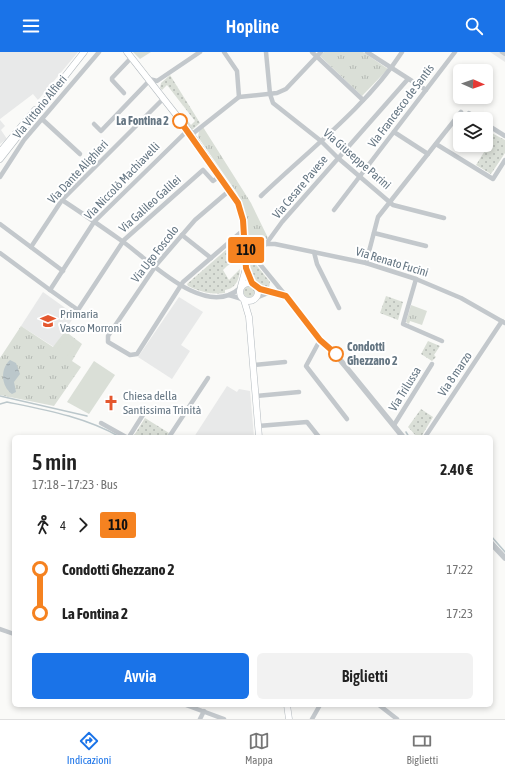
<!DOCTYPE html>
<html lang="it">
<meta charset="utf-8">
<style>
body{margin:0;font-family:"Asap Condensed",sans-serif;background:#f2f2f2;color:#222;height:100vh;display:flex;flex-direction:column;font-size:15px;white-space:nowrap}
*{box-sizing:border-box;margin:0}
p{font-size:13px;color:#767676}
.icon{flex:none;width:22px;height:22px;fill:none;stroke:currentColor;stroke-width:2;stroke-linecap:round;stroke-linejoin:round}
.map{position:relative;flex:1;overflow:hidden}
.side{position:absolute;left:12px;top:383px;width:481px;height:272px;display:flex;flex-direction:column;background:#fff;border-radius:6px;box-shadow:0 2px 6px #0003}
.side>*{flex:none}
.badge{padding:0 8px;border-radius:3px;font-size:14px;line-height:26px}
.needle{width:26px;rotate:92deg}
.controls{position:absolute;left:453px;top:12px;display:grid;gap:8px}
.controls a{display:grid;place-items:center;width:40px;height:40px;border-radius:6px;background:#fff;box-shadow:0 2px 6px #0003;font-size:20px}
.map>.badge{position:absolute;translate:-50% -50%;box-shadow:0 0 0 2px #fff}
.legs{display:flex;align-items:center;gap:6px;height:44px;padding:0 20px;font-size:13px}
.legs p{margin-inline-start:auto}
.head{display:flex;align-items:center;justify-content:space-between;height:68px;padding:0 20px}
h1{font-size:22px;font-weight:600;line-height:30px}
.cta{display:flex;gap:8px;margin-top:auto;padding:8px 20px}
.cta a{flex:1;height:46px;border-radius:6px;background:#1a73e8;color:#fff;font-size:16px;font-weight:600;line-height:46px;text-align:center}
.cta a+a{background:#f2f2f2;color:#222}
ul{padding:0 20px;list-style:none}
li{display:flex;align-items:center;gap:14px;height:44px;font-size:15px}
li i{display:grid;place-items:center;width:6px;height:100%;margin:0 5px;background:currentColor}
li i::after{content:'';width:10px;height:10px;margin:-5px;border:3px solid;border-radius:50%;background:#fff}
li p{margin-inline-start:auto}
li:first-child i{background:linear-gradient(#0000 50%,currentColor 0)}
li:last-child i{background:linear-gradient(currentColor 50%,#0000 0)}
header{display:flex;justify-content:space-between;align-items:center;height:52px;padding:0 20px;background:#1a73e8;color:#fff;font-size:18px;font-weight:600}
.dock{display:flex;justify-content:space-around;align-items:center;height:56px;border-top:1px solid #e0e0e0;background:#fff;font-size:11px;color:#767676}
.dock a{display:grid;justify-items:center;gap:2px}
.dock .current{color:#1a73e8}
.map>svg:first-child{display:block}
.built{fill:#e8e9e9}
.grass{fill:url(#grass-dots)}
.park{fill:url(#park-tufts)}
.garden{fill:#dadfd7}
.water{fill:url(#water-ripples)}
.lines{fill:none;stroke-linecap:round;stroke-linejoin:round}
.stream{stroke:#bbc7cb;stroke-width:1.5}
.secondary-casing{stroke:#b3babf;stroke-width:7}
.minor{stroke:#c3c8cc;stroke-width:4.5}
.tertiary{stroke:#c3c8cc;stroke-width:5.5}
.secondary{stroke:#fff;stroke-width:6}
.line-1-casing{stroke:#fff;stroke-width:9}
.line-1{stroke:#f58220;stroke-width:6}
.stop-1-dot{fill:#fff;stroke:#f58220;stroke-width:2}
.labels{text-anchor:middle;stroke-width:4;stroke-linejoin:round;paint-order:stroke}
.street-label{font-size:12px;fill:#657683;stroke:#fff}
.stop-label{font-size:12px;font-weight:bold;fill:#657683;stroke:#fff;text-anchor:end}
.poi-label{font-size:12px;fill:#657683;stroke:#fff;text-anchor:start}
</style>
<header><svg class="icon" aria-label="menu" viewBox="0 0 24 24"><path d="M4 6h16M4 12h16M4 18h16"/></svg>Hopline<svg class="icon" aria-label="search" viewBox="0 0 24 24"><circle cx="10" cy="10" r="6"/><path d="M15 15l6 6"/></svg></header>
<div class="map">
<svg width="505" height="667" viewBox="0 0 505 667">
<defs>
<pattern id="grass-dots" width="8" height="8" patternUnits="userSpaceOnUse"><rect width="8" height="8" fill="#dadfd7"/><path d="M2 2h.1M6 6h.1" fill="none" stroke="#b4b9b4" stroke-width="1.8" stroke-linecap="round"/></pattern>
<pattern id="park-tufts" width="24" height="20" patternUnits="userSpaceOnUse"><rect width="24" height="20" fill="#dadfd7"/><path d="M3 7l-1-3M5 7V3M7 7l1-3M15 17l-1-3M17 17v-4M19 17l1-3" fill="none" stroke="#b4b9b4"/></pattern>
<pattern id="water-ripples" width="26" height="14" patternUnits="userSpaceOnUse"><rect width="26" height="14" fill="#bbc7cb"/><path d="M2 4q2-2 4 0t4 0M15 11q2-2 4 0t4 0" fill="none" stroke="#9ca6aa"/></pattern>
</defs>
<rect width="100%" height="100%" fill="#fafaf8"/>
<!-- built -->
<g class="built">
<polygon points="0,0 78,0 38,48 33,42 0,67"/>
<polygon points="490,0 505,0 505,10"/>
<polygon points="0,68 5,74 1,78 7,87 0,92"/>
<polygon points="43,240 75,263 54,295 21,274"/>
<polygon points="179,245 203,260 181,293 190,299 172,327 138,305"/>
<polygon points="227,334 237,340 239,337 250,339 254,385 194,385"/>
</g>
<!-- grass -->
<g class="grass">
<polygon points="170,23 200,71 192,78 180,63 182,62 191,73 195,69 167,33 162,38 160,36 161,31"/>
<polygon points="486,78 505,88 505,101 491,122 476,113 491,89 486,84"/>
<path d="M233,188L238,190L239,207L227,214L223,218L229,228L240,217C239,227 237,236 225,238V241C211,243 201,240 188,234L187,232L235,190Z"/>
<path d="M250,205L270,230L269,236C256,233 244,218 250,205Z"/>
<circle cx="249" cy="240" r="5.5"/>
<polygon points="386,244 403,250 398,268 380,261"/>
<polygon points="428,289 440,294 434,303 436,305 432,309 421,302"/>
<polygon points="421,357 433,365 421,385 417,385 408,375"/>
<polygon points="145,366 169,381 167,385 133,385"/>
</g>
<!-- park -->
<g class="park">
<polygon points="133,0 151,0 140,7"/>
<polygon points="324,0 363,0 388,17 362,44 320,4"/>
<polygon points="203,75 251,151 268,186 252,196 249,193 243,154 237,141 198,85 199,79"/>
<polygon points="411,253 427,259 422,273 410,269 409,272 406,270"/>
<polygon points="21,274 53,295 65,279 82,292 72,309 81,315 54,354 0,343 0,306"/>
</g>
<!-- garden -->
<g class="garden">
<polygon points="66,283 76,290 65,307 55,300"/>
<polygon points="94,309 115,323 89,362 67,350"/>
</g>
<!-- water -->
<path class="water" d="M10,308L16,311L20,322L14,330L16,340L12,342C1,334 0,317 10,308Z"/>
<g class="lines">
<!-- stream -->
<g class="stream">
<polyline points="0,344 87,364"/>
<path d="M0,352L7,350C46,358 85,365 120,385"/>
<polyline points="406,380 409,385"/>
<polyline points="491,484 505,500"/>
</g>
<defs>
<g id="secondary">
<polyline points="127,0 188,78 238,151 243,170 246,216 241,234"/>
<polyline points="0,100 35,58"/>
<polyline points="0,107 84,0"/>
<circle cx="249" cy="240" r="9"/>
<polyline points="244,248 249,265 259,385"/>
<polyline points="287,653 289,667"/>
</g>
</defs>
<!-- secondary casing -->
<use href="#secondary" class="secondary-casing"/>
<!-- minor -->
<g class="minor">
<polyline points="224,0 237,19 239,45"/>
<polyline points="266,0 270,42 273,51 321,89 338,106 393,153 444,166"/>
<polyline points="312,0 363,48"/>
<polyline points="367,0 426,38"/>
<polyline points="502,0 505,2"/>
<polyline points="149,27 157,29 200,0"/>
<polyline points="124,41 112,28 112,26 131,6"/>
<polyline points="469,61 478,67"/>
<polyline points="42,67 80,102"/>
<polyline points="94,72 101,79 149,29"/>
<polyline points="486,72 505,84"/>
<polyline points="188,78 94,170 50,238 78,258 124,188 203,118 213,129 220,124"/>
<polyline points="394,80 428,102"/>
<polyline points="191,83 239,45 277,41 286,37 321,0"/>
<polyline points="436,92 493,127 505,108"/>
<polyline points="0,125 24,88 99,0"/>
<polyline points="230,138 195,168 157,212 108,284 108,290 130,303 137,302 183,230 240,181"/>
<path d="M261,144C307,100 368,53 402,0"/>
<path d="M62,148C82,161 102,175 122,189C149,208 205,268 240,236"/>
<polyline points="334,158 455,0"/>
<polyline points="0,172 63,219"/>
<polyline points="374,181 426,194"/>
<polyline points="182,183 211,206"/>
<polyline points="266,192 282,170 408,27"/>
<polyline points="31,195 62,148 163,47"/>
<polyline points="314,200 317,212 339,256"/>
<polyline points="0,201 50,238"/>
<polyline points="366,211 378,165 461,60"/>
<polyline points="416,227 403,272 442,289"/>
<polyline points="229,243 242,247"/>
<polyline points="286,244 254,205 253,201 254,198 266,192 275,192 366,211 416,227 461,246 505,271"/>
<polyline points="320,288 306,314 347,367"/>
<polyline points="253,313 285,310"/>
<polyline points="256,344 299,340"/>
<polyline points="101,371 126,385"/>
<polyline points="394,373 432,312"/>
<polyline points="258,374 307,370 319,385"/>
<polyline points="129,385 146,358"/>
<polyline points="169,385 208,326"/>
<polyline points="425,385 502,269"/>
<polyline points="0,577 14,582"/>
<polyline points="186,653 224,667"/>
<polyline points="379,653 397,667"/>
<polyline points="200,667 204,659"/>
<polyline points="312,667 320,653"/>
</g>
<!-- tertiary -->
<g class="tertiary">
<polyline points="257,235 286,244 309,276 337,304 403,385"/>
<polyline points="257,245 269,240"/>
<polyline points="491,491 505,506"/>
</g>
<!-- secondary -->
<use href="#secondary" class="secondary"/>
</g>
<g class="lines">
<defs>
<polyline id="line-1" points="180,69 238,151 243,168 246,216 252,231 260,237 286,244 320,288 336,302"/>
</defs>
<!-- line-1 casing -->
<use href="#line-1" class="line-1-casing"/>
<!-- line-1 -->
<use href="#line-1" class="line-1"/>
</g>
<!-- icons -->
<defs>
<symbol id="school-bare" viewBox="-9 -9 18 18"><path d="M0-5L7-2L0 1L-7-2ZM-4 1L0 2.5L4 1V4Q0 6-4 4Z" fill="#e4572e" stroke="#fff" stroke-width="2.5" paint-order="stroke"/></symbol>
<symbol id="church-bare" viewBox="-9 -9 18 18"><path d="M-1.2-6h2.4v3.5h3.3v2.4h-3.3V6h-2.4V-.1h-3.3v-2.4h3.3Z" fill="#e4572e" stroke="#fff" stroke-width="2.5" paint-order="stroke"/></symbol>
</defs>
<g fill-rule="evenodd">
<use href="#school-bare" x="37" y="258" width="22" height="22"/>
<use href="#church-bare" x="100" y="340" width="22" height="22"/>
</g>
<!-- markers -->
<g class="stop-1-dot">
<circle cx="180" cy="69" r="7"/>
<circle cx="336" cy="302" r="7"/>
</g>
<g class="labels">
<!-- street labels -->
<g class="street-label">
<text transform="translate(401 54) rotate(-53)" y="4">Via Francesco de Santis</text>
<text transform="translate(40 55) rotate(-51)" y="4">Via Vittorio Alfieri</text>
<text transform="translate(357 107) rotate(41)" y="4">Via Giuseppe Parini</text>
<text transform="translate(78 120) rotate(-47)" y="4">Via Dante Alighieri</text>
<text transform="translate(122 129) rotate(-46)" y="4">Via Niccolò Machiavelli</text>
<text transform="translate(300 135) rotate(-50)" y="4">Via Cesare Pavese</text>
<text transform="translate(150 152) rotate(-42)" y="4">Via Galileo Galilei</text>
<text transform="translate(155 202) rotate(-52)" y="4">Via Ugo Foscolo</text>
<text transform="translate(392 210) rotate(17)" y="4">Via Renato Fucini</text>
<text transform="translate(455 322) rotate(-56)" y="4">Via 8 marzo</text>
<text transform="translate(405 337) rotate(-58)" y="4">Via Trilussa</text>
</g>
<!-- stop labels -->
<g class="stop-label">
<text x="169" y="73">La Fontina 2</text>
<text x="347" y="299" text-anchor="start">Condotti<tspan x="347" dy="14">Ghezzano 2</tspan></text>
</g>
<!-- poi labels -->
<g class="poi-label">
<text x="60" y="266">Primaria<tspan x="60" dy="14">Vasco Morroni</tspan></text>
<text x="123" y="348">Chiesa della<tspan x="123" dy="14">Santissima Trinità</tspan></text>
</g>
</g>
</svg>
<div class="controls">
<a><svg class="needle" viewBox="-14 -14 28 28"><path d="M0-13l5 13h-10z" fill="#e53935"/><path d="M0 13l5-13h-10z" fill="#767676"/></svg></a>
<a><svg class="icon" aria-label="layers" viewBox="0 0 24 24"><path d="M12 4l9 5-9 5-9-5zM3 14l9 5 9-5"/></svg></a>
</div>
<b class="badge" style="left:246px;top:198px;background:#f58220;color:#111">110</b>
<section class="side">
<div class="head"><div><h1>5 min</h1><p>17:18 – 17:23 · Bus</p></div><b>2.40 €</b></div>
<div class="legs"><svg class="icon" aria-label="walk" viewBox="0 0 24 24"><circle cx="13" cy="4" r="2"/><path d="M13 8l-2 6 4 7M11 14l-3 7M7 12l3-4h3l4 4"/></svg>4<svg class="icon" aria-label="forward" viewBox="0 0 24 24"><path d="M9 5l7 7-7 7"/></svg><b class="badge" style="background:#f58220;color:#111">110</b></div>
<ul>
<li><i style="color:#f58220"></i><b>Condotti Ghezzano 2</b><p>17:22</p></li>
<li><i style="color:#f58220"></i><b>La Fontina 2</b><p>17:23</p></li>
</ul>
<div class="cta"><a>Avvia</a><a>Biglietti</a></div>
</section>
</div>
<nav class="dock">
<a class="current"><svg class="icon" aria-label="directions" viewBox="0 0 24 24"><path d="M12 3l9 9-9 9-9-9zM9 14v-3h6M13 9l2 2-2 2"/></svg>Indicazioni</a>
<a><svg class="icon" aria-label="map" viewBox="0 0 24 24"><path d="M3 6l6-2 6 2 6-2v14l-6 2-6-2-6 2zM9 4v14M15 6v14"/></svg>Mappa</a>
<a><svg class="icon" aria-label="tickets" viewBox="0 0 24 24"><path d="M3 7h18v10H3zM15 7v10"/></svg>Biglietti</a>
</nav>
